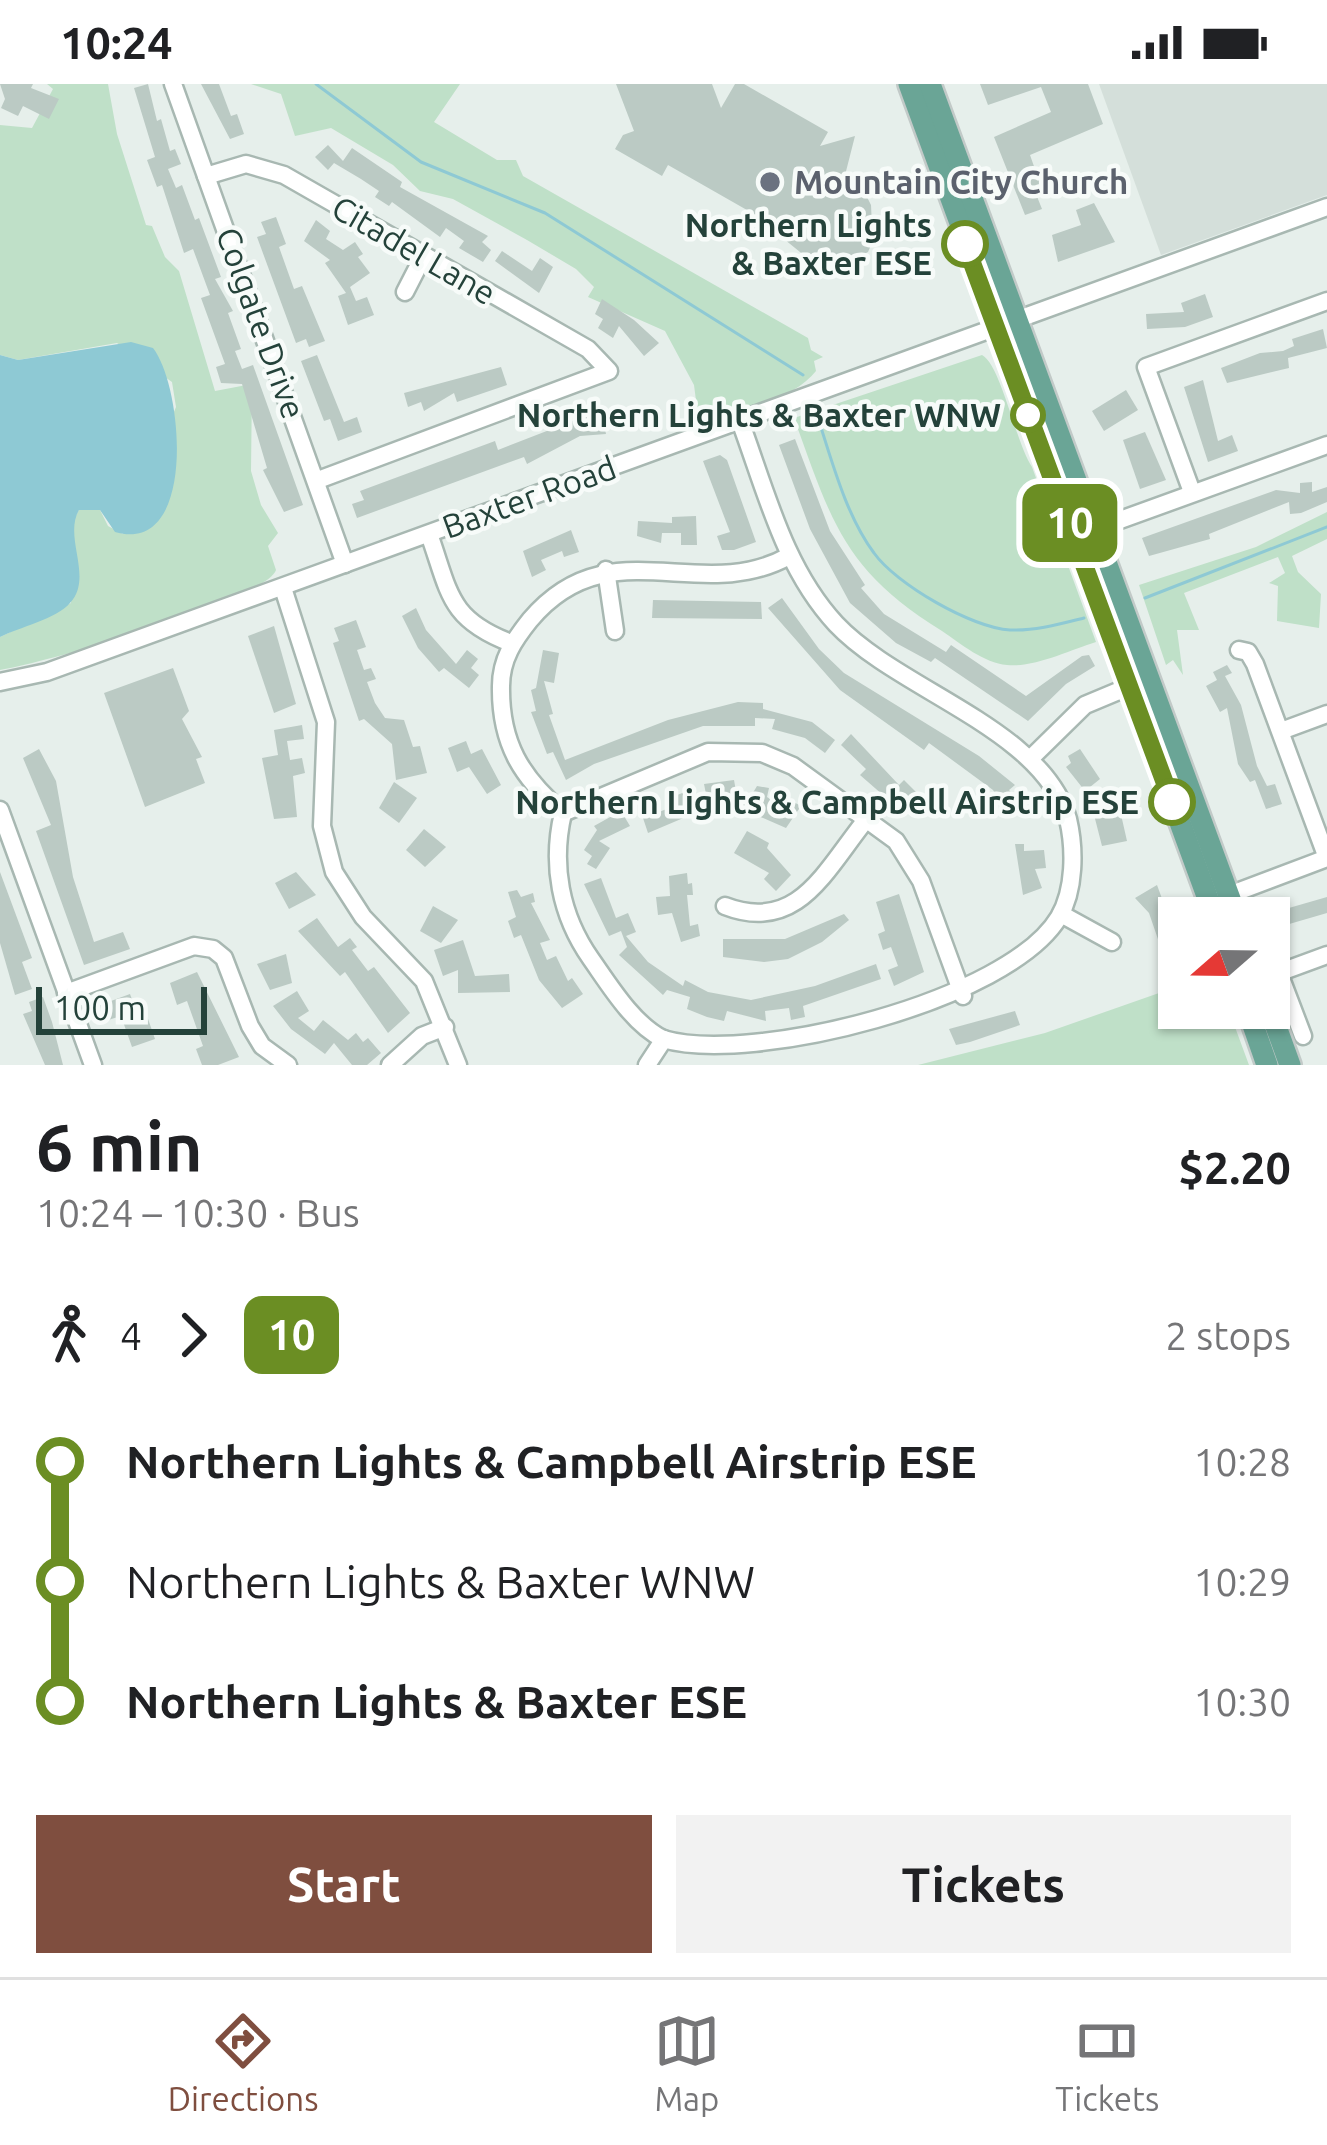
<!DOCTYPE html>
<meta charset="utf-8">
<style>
body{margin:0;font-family:Ubuntu,sans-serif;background:#f2f2f2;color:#202124;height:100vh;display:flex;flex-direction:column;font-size:45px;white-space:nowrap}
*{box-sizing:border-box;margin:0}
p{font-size:39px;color:#757577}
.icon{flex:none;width:66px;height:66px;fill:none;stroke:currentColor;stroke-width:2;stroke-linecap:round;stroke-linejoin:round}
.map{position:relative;height:981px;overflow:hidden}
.side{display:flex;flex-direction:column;background:#fff;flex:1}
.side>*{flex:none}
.badge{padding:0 24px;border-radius:18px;font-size:42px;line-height:78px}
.needle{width:78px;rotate:250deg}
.fabs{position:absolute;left:1158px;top:813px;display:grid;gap:24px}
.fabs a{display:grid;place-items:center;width:132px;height:132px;border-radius:0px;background:#fff;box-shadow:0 3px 9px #0004;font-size:60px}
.scale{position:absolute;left:36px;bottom:30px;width:171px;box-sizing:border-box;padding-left:12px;border:6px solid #24423a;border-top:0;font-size:33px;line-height:42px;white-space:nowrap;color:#24423a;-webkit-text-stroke:9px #f7fbf9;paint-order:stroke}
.map>.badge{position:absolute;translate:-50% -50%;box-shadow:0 0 0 6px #fff}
.legs{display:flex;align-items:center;gap:18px;height:132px;padding:0 36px;font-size:39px}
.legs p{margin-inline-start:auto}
.headline{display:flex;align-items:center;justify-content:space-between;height:204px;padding:0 36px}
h1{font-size:66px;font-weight:700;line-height:90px}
.primary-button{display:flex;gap:24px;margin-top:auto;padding:24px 36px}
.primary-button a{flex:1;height:138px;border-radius:0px;background:#7f4e3f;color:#fff;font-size:48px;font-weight:700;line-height:138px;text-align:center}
.primary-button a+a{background:#f2f2f2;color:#202124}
ul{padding:0 36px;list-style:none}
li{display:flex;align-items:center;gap:42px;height:120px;font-size:45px}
li i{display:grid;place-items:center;width:18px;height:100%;margin:0 15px;background:currentColor}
li i::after{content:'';width:30px;height:30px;margin:-15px;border:9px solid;border-radius:50%;background:#fff}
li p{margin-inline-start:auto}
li:first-child i{background:linear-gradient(#0000 50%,currentColor 0)}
li:last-child i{background:linear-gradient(currentColor 50%,#0000 0)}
.status{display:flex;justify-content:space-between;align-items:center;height:84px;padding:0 60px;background:#fff;direction:ltr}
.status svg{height:33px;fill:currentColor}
.tab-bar{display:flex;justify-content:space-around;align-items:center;height:168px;border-top:3px solid #e0e0e0;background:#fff;font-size:33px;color:#757577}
.tab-bar a{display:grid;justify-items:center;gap:6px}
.tab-bar .selected{color:#7f4e3f}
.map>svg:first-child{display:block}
.built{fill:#d4dfda}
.green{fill:#bfe0c8}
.water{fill:#8ec9d4}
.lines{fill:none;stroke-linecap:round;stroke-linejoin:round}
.stream{stroke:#8ec9d4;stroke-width:3}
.building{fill:#bbcac4}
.minor-casing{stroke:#a8b8b2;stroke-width:21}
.major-casing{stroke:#c2cac8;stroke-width:26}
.minor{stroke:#fff;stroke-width:16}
.major{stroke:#6aa596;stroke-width:21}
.line-1-casing{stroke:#fff;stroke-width:27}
.line-1{stroke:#6b8e23;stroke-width:18}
.worship-dot{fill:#6b7280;stroke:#f7fbf9;stroke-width:4.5}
.stop-1-dot{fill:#fff;stroke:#6b8e23;stroke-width:6}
.labels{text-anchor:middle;stroke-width:9;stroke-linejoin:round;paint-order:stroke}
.worship-label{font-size:33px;font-weight:bold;fill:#5b616d;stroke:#f7fbf9;text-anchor:start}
.stop-label{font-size:33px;font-weight:bold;fill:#24423a;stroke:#f7fbf9;text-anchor:end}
.street-label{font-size:33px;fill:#24423a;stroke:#f7fbf9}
</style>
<div class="status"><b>10:24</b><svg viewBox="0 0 49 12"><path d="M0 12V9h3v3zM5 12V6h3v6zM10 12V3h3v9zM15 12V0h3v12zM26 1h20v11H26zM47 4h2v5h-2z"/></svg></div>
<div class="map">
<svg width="1327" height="981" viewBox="0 0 1327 981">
<rect width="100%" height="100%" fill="#e6efeb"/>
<!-- built -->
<polygon class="built" points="1099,0 1327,0 1327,111 1161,171"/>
<!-- green -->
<g class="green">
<path d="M47,0H108L117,50L146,141L152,142L165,173L179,187L215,307L252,300L251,387L261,421L278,449L268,462L276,486C266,516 41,580 0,586V553L71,519L72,439L79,426H100L108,442L123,450L176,323L172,298L117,259L18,276L0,271V41L32,44L53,5Z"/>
<path d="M251,0H460L434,38L497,76H516L523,92L808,254L811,266L823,273L814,277L816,287C793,316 734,333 698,332L694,301L665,247L588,213L594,203L576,185L527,156L453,115L420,107L393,81L331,44L295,52L281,10Z"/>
<path d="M982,271C1001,281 1015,357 1032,383L1096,558C1070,566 1034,584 1007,581C984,579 961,560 942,547C844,486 832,439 794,334Z"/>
<polygon points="1327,428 1327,455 1292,472 1298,488 1321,510 1319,544 1277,537 1278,502 1269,499 1285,489 1278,473 1184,509 1199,546 1177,546 1183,591 1173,576 1166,581 1139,501 1256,463"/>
<polygon points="1179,902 1179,924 1228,924 1249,981 918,981 1045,949"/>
</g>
<!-- water -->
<path class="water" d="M131,258L153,264C184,304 197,472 115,448L100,426H79C63,454 94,493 70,519C56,535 20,543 0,553V271L18,276Z"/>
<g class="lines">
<!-- stream -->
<g class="stream">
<polyline points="316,0 421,78 545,129 803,291"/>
<path d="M814,322C830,369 844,429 874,469C896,500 972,544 1010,546C1035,547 1060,540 1084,534"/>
<polyline points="1145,514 1327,443"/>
</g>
</g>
<!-- building -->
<g class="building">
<polygon points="0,0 33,0 31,4 59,15 49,35 23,22 18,32 1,24 5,15"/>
<polygon points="148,0 157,37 161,35 170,67 175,65 181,80 168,85 176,104 182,101 195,136 199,134 221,193 215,195 233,227 228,229 241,265 235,267 242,285 253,281 303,421 284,428 263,386 267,384 242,300 221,299 216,283 225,280 201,214 210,211 193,165 184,169 162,101 157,103 147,76 155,73 134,4"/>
<polygon points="201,0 219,0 231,32 237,30 244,50 230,55"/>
<polygon points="616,0 712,0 721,24 735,0 744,0 828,48 820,62 855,52 842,103 865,109 871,121 872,142 878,145 868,168 835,185 832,180 821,185 779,151 782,146 668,81 662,92 615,65 623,51 634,47"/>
<polygon points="980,0 1088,0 1103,40 1030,71 1043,108 1036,110 1042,125 1025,131 994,53 1051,28 1041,3 988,21"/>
<polygon points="328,61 343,77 352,64 402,98 400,103 488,152 482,158 491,166 483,178 459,164 464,157 446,144 440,153 392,118 389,122 375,113 379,107 361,95 334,79 328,86 315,73"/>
<polygon points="1094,119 1115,158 1058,178 1052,151 1081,141 1076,126"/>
<polygon points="276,133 286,160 279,163 294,205 302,202 325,257 309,263 306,255 296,259 257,153 266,150 261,138"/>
<polygon points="316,136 330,147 326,155 343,166 355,158 363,170 358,173 370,189 350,203 356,217 367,213 374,231 348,241 338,212 346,209 325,179 330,176 304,157"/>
<polygon points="502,167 532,187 540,174 553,183 539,209 495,177"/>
<polygon points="1205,210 1213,233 1185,243 1147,245 1146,230 1184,228 1181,219"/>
<polygon points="602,215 634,236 659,259 644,272 619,242 613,254 598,244 603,235 595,230"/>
<polygon points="1323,245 1327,264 1288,274 1289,284 1227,299 1221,284 1260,269 1283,267 1294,262 1292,255"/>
<polygon points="317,271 344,338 357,333 362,348 338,357 330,335 324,337 301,277"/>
<polygon points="501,283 507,301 457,318 454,309 424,327 421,318 408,323 404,309"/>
<polygon points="1203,296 1218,357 1232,351 1238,367 1208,378 1184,303"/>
<polygon points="1126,306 1138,326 1104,347 1092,327"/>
<polygon points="601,326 606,350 580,352 527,380 524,373 357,434 352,420 364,416 360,407 495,357 498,366"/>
<polygon points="1145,348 1166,396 1140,405 1123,356"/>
<polygon points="795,355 830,447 865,501 861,504 884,530 946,568 951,561 1026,612 1082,572 1089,571 1095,582 1066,600 1028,637 935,574 931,578 896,559 850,519 810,445 779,361"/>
<polygon points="720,371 727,376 756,458 734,466 722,466 717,452 730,448 703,377"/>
<polygon points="1312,398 1312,408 1327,403 1327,418 1301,429 1290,430 1289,418 1209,450 1210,455 1149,472 1142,454 1276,406 1300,409 1300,399"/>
<polygon points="696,432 697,461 681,461 681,449 662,449 661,459 637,452 638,437 672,439 672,433"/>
<polygon points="571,446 579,468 564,473 562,467 541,476 546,486 532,493 523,467"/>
<polygon points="782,514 819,565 844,589 979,672 1015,701 1009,706 1014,712 1003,723 993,706 929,659 924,666 840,606 768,524"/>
<polygon points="653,516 761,518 762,535 652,534"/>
<polygon points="416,524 426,546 456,580 467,566 478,575 471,584 479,591 469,604 444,584 439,588 418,564 402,532"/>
<polygon points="356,536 366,563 357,566 364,586 371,584 376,595 367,598 375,619 385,634 404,636 413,663 420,662 427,689 396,696 392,660 364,635 359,637 333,559 339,557 334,544"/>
<polygon points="274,542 296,620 274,629 248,552"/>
<polygon points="543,566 559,569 554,599 544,597 553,630 549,631 565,676 668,636 738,618 763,619 763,625 812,638 835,656 825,669 805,654 772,645 775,635 755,634 755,642 703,642 594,680 566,696 553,668 547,670 531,628 536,627 531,606 536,604"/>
<polygon points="1227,581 1232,589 1225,592 1241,621 1257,682 1267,702 1275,700 1282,720 1266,725 1255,696 1250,698 1238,680 1227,624 1220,628 1206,602 1217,596 1213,588"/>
<polygon points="173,584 189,627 182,635 202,673 196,675 205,699 145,723 104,609"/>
<polygon points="302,641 304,655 287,657 290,676 302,674 305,689 293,692 297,733 274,735 262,674 278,671 274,646"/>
<polygon points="851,650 899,701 904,696 916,708 899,725 860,691 866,685 841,661"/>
<polygon points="466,657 471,670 482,665 501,701 487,710 469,683 457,688 448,664"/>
<polygon points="39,665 56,697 73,793 94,858 123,848 130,865 84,881 36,747 51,741 23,674"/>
<polygon points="1080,665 1100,695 1085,707 1066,683 1071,679 1068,672"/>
<polygon points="734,696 737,713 700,719 707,724 648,749 643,734 672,723 669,714 685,708 688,717 706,710 704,700"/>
<polygon points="394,698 417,714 399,739 379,724"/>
<polygon points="757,702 769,704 767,713 782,723 788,715 801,722 786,744 756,731 759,724 753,730 738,728 741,711 751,712"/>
<polygon points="1115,704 1127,757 1102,762 1092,723 1104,719 1100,708"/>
<polygon points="621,727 630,742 599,757 610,764 596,785 587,780 592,772 584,766 597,746 594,742"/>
<polygon points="424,745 446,763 425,783 406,766"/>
<polygon points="747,747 769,759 767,764 791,791 776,807 764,795 769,789 734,769"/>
<polygon points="1015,760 1024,760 1024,767 1044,766 1046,784 1035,785 1042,804 1023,811"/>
<polygon points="0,788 32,874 22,878 32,905 15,911 0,859"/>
<polygon points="296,788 316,811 289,825 275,799"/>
<polygon points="687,789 688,800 692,799 693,811 687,811 690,842 698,840 700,852 681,858 672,829 658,831 656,813 670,812 669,792"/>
<polygon points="601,794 616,834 628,829 636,848 626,852 648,878 683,902 685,896 708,908 751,916 815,902 876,880 881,895 803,922 805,933 791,936 789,924 765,927 766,937 727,927 724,937 707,933 687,925 690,913 667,906 663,911 619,871 627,863 621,847 609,852 584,800"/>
<polygon points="1157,801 1178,858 1161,864 1149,829 1135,814"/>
<polygon points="517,806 521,813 533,809 535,818 531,819 550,856 540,859 547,876 556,872 568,897 572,894 583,910 562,924 539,896 521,851 514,854 508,837 516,833 508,808"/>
<polygon points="899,810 924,888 894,902 888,886 898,882 891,863 883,866 878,850 885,847 876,818"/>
<polygon points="1327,813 1327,829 1279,843 1275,828"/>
<polygon points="433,822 458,836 441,859 420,847"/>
<polygon points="844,830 849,836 822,858 788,875 764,878 723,873 723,855 785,855"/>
<polygon points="317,834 338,863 350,854 357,863 352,866 368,887 374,883 410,929 388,949 345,888 340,892 298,847"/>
<polygon points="463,856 475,892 509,890 510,908 458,909 458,886 443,892 434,866"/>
<polygon points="286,870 292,899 270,906 257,880"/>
<polygon points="197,888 239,973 218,981 202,981 196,965 203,962 187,917 177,921 170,899"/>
<polygon points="297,907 309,927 298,934 314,947 323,936 348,956 356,949 363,958 368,954 381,969 367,981 352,981 334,959 325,970 291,945 273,922"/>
<polygon points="130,910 139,935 147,932 155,955 132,963 121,932 105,937 100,921"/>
<polygon points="43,913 52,938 63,981 45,981 23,930 32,927 29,918"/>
<polygon points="1015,927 1020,941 970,958 956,961 949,945"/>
</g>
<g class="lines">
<defs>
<g id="minor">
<polyline points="173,0 345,480"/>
<polyline points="206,92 246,80 284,91 588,265 609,287 318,396"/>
<polyline points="405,208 424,171"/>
<polyline points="1192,408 1146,283 1327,217"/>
<polyline points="1087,448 1327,361"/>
<path d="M429,450C450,509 448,535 511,559"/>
<polyline points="606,486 615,547"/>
<polyline points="283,504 326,638 322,742 334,788 363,833 424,897 458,981"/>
<polyline points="1239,566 1248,568 1255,580 1327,774"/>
<polyline points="0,598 47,588 1327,123"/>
<polyline points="1281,647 1327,630"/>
<polyline points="1030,675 1085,621 1140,598"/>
<polyline points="0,726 93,981"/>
<path d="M563,729C551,780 560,831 591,875C610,902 633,940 663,955C752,981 1009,917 1059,833C1075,806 1075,765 1068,735C1043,645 898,606 836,540C784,484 766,407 740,337"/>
<polyline points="563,729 708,668 762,669 793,682 896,757 921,797 963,912"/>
<path d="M563,729C521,693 500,659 501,602C501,575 514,556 530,536C609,442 699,522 789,472"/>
<polyline points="1221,814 1327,774"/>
<path d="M725,822C797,850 825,787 865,737"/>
<polyline points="1061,830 1112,858"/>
<polyline points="1279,889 1303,952"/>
<polyline points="1270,892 1327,871"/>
<polyline points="66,909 194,862 213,865 224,874 250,942 262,962 288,981"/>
<polyline points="390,981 422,952 445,943"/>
<polyline points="647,981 664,955"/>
</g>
<g id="major">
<polyline points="909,0 1215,834"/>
<polyline points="930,0 1237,834"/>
<polyline points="1269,923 1290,981"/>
<polyline points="1247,924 1267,981"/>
</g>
</defs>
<!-- minor casing -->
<use href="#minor" class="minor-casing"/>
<!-- major casing -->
<use href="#major" class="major-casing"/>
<!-- minor -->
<use href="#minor" class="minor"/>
<!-- major -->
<use href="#major" class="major"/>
</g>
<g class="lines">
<defs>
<polyline id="line-1" points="965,160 1172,718"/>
</defs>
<!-- line-1 casing -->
<use href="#line-1" class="line-1-casing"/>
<!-- line-1 -->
<use href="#line-1" class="line-1"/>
</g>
<!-- markers -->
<circle class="worship-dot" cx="770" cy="98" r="12"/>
<g class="stop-1-dot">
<circle cx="965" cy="160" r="21"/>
<circle cx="1028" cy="331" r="15"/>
<circle cx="1172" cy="718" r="21"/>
</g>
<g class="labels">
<!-- worship labels -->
<g class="worship-label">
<text x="794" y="110">Mountain City Church</text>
</g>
<!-- stop labels -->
<g class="stop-label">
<text x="932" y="153">Northern Lights<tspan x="932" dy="38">&amp; Baxter ESE</tspan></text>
<text x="1001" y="343">Northern Lights &amp; Baxter WNW</text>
<text x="1139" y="730">Northern Lights &amp; Campbell Airstrip ESE</text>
</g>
<!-- street labels -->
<g class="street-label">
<text transform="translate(414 166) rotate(30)" y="12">Citadel Lane</text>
<text transform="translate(261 239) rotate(70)" y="12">Colgate Drive</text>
<text transform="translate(529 413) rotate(-20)" y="12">Baxter Road</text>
</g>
</g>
</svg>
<div class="fabs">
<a><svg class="needle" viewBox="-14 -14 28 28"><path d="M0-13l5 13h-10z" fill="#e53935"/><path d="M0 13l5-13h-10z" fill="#757577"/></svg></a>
</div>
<div class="scale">100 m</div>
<b class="badge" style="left:1070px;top:439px;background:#6b8e23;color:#fff">10</b>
</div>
<section class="side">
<div class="headline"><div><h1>6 min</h1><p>10:24 – 10:30 · Bus</p></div><b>$2.20</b></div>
<div class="legs"><svg class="icon" aria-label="walk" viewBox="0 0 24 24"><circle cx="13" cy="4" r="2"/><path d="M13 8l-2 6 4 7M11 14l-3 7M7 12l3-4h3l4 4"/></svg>4<svg class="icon" aria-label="forward" viewBox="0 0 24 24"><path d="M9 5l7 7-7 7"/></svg><b class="badge" style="background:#6b8e23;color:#fff">10</b><p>2 stops</p></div>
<ul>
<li><i style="color:#6b8e23"></i><b>Northern Lights &amp; Campbell Airstrip ESE</b><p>10:28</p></li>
<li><i style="color:#6b8e23"></i><span>Northern Lights &amp; Baxter WNW</span><p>10:29</p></li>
<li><i style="color:#6b8e23"></i><b>Northern Lights &amp; Baxter ESE</b><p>10:30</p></li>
</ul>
<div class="primary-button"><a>Start</a><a>Tickets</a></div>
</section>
<nav class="tab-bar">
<a class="selected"><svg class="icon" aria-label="directions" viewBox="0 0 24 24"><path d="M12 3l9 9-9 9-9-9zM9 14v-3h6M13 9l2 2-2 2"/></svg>Directions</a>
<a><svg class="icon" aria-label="map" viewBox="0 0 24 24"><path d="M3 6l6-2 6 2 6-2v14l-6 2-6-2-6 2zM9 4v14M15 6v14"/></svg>Map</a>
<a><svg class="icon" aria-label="tickets" viewBox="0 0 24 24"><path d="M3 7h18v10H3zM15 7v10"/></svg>Tickets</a>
</nav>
